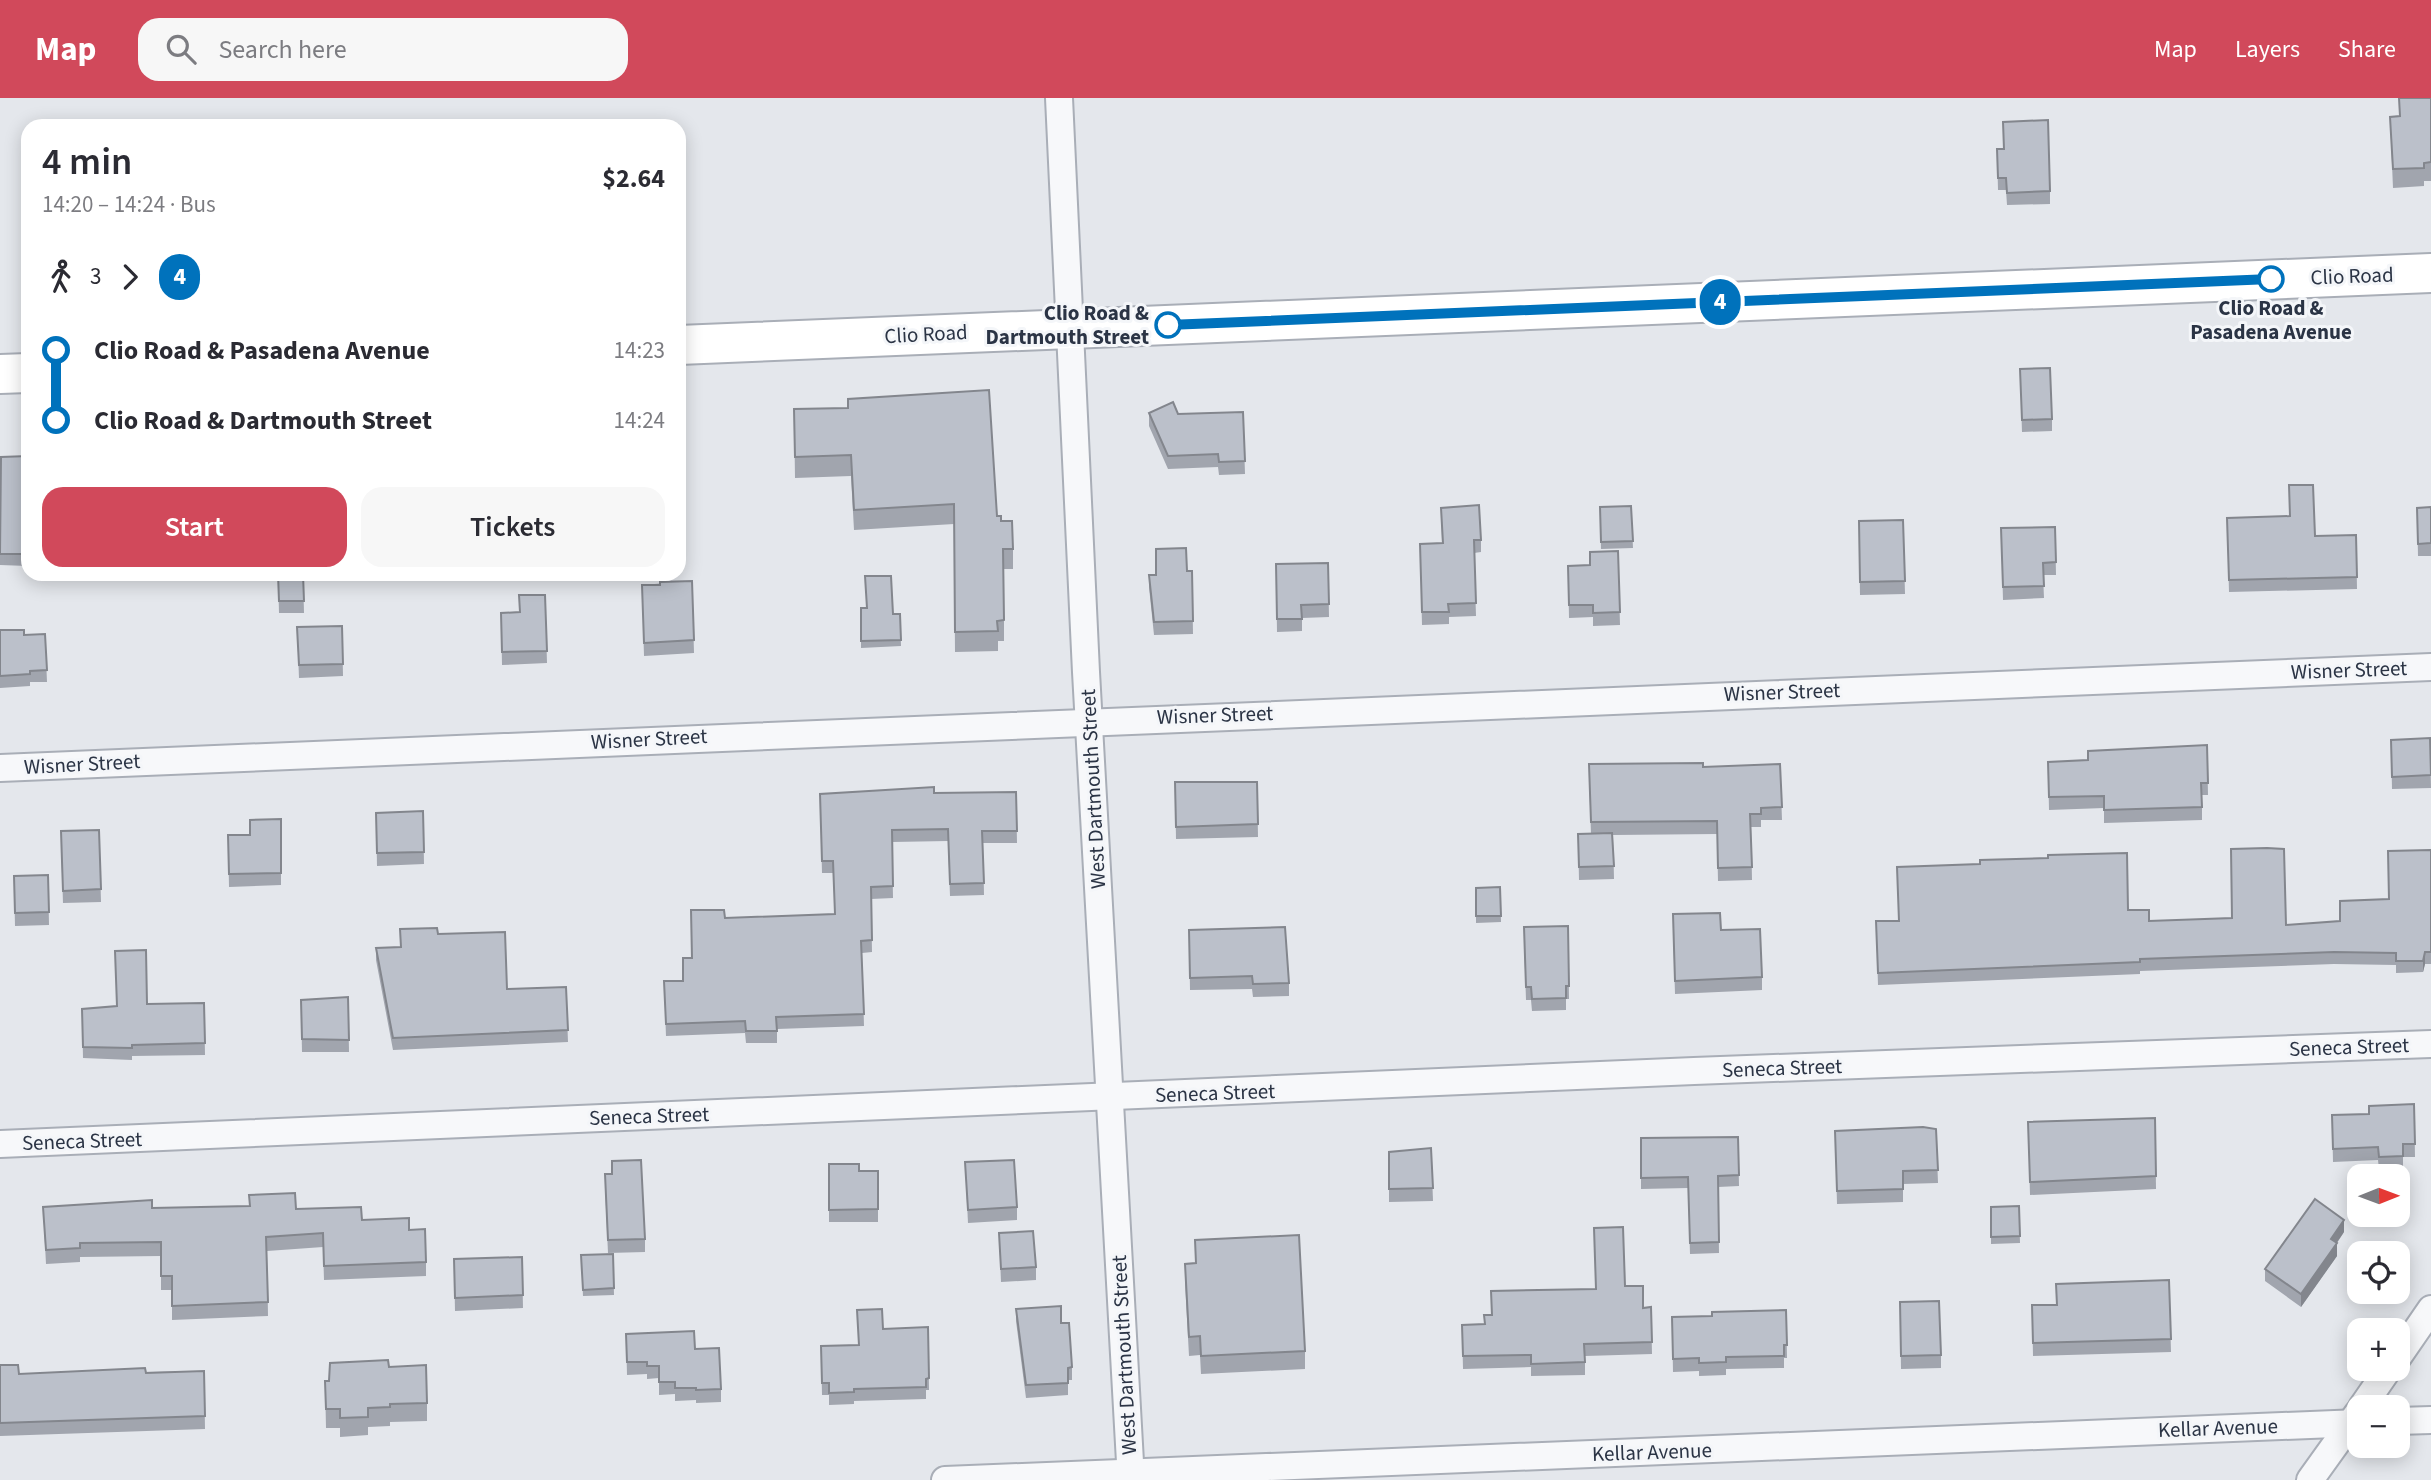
<!DOCTYPE html>
<meta charset="utf-8">
<style>
body{margin:0;font-family:"Source Sans 3",sans-serif;background:#f7f7f7;color:#2b2b33;height:100vh;display:flex;flex-direction:column;font-size:26px;white-space:nowrap}
*{box-sizing:border-box;margin:0}
p{font-size:23px;color:#7c7c81}
.icon{flex:none;width:38px;height:38px;fill:none;stroke:currentColor;stroke-width:2;stroke-linecap:round;stroke-linejoin:round}
.map{position:relative;flex:1;overflow:hidden}
.details{position:absolute;left:21px;top:21px;width:665px;height:462px;display:flex;flex-direction:column;background:#fff;border-radius:21px;box-shadow:0 4px 18px #0003}
.details>*{flex:none}
.badge{padding:0 14px;border-radius:23px;font-size:24px;line-height:46px}
.needle{width:46px;rotate:89deg}
.buttons{position:absolute;left:2347px;top:1066px;display:grid;gap:14px}
.buttons a{display:grid;place-items:center;width:63px;height:63px;border-radius:14px;background:#fff;box-shadow:0 4px 18px #0003;font-size:35px}
.map>.badge{position:absolute;translate:-50% -50%;box-shadow:0 0 0 4px #fff}
.legs{display:flex;align-items:center;gap:10px;height:77px;padding:0 21px;font-size:23px}
.legs p{margin-inline-start:auto}
.summary{display:flex;align-items:center;justify-content:space-between;height:119px;padding:0 21px}
h1{font-size:38px;font-weight:600;line-height:52px}
.primary-button{display:flex;gap:14px;margin-top:auto;padding:14px 21px}
.primary-button a{flex:1;height:80px;border-radius:21px;background:#d1495b;color:#fff;font-size:28px;font-weight:600;line-height:80px;text-align:center}
.primary-button a+a{background:#f7f7f7;color:#2b2b33}
ul{padding:0 21px;list-style:none}
li{display:flex;align-items:center;gap:24px;height:70px;font-size:26px}
li i{display:grid;place-items:center;width:10px;height:100%;margin:0 9px;background:currentColor}
li i::after{content:'';width:18px;height:18px;margin:-9px;border:5px solid;border-radius:50%;background:#fff}
li p{margin-inline-start:auto}
li:first-child i{background:linear-gradient(#0000 50%,currentColor 0)}
li:last-child i{background:linear-gradient(currentColor 50%,#0000 0)}
header{display:flex;align-items:center;gap:42px;box-sizing:border-box;height:98px;padding:0 35px;background:#d1495b;color:#fff}
header strong{font-size:33px}
nav{display:flex;gap:38px;margin-inline-start:auto;font-size:24px}
.search{width:490px;height:63px;background:#f7f7f7;display:flex;align-items:center;gap:18px;box-sizing:border-box;padding:0 24px;border-radius:21px;color:#7c7c81;font-size:26px}
.map>svg:first-child{display:block}
.lines{fill:none;stroke-linecap:round;stroke-linejoin:round}
.street-casing{stroke:#a9aeb7;stroke-width:30}
.secondary-casing{stroke:#a9aeb7;stroke-width:42}
.street{stroke:#f7f8fa;stroke-width:26}
.secondary{stroke:#fff;stroke-width:38}
.wall{fill:#a1a5ae}
.shaded-wall{fill:#83868d}
.building{fill:#bbc0ca;stroke:#83868d;stroke-width:2}
.line-1-casing{stroke:#fff;stroke-width:16}
.line-1{stroke:#0072bc;stroke-width:10}
.stop-1-dot{fill:#fff;stroke:#0072bc;stroke-width:3.5}
.labels{text-anchor:middle;stroke-width:6;stroke-linejoin:round;paint-order:stroke}
.street-label{font-size:21px;fill:#2b3445;stroke:#f4f6f9}
.stop-label{font-size:21px;font-weight:bold;fill:#2b3445;stroke:#f4f6f9}
</style>
<header>
<strong>Map</strong>
<div class="search"><svg class="icon" aria-label="search" viewBox="0 0 24 24"><circle cx="10" cy="10" r="6"/><path d="M15 15l6 6"/></svg>Search here</div>
<nav><a>Map</a><a>Layers</a><a>Share</a></nav>
</header>
<div class="map">
<svg width="2431" height="1382" viewBox="0 0 2431 1382">
<rect width="100%" height="100%" fill="#e4e7ec"/>
<g class="lines">
<defs>
<g id="street">
<polyline points="1059,0 1086,574 1131,1382"/>
<polyline points="0,670 2431,569"/>
<polyline points="0,1046 1694,973 2431,946"/>
<polyline points="2398,1259 2431,1211"/>
<polyline points="2362,1309 2389,1270"/>
<polyline points="2398,1323 2431,1322"/>
<polyline points="945,1382 2359,1325"/>
<polyline points="2310,1382 2358,1315"/>
</g>
<g id="secondary">
<polyline points="679,247 2431,175"/>
<polyline points="0,276 28,275"/>
</g>
</defs>
<!-- street casing -->
<use href="#street" class="street-casing"/>
<!-- secondary casing -->
<use href="#secondary" class="secondary-casing"/>
<!-- street -->
<use href="#street" class="street"/>
<!-- secondary -->
<use href="#secondary" class="secondary"/>
</g>
<!-- wall -->
<g class="wall">
<polygon points="2399,0 2431,0 2431,83 2424,83 2424,88 2393,90 2390,19 2399,18"/>
<polygon points="1997,51 2050,93 2050,106 2007,107 2006,92 1998,92"/>
<polygon points="2020,271 2052,321 2052,333 2022,334"/>
<polygon points="794,311 997,418 1001,423 1013,451 1013,471 1004,471 1004,543 998,543 998,553 955,554 954,426 854,432 851,378 795,380"/>
<polygon points="1243,314 1245,376 1219,377 1218,369 1168,371 1149,328 1149,315 1178,316"/>
<polygon points="28,358 28,468 0,467 0,429"/>
<polygon points="1631,408 1633,450 1601,451 1600,409"/>
<polygon points="2431,409 2431,458 2418,458 2417,410"/>
<polygon points="1441,410 1481,442 1481,454 1474,455 1476,518 1449,519 1449,526 1422,527 1420,446 1442,445"/>
<polygon points="2289,418 2315,438 2356,437 2357,491 2229,494 2227,420"/>
<polygon points="1903,422 1905,496 1860,497 1859,423"/>
<polygon points="2055,429 2056,477 2043,477 2044,500 2003,502 2001,430"/>
<polygon points="1618,453 1620,527 1593,528 1593,519 1569,520 1568,468 1590,467"/>
<polygon points="1328,465 1329,519 1302,520 1302,533 1277,534 1276,466"/>
<polygon points="1192,473 1193,536 1154,537 1149,489 1149,477"/>
<polygon points="278,476 303,476 304,515 279,515"/>
<polygon points="692,483 694,555 644,558 642,487"/>
<polygon points="545,497 547,565 502,567 501,515 519,514"/>
<polygon points="861,510 893,516 900,516 901,548 861,550"/>
<polygon points="342,528 343,578 299,580 297,529"/>
<polygon points="0,532 24,537 45,536 47,584 30,584 30,588 0,590"/>
<polygon points="2430,640 2431,690 2392,691 2391,642"/>
<polygon points="2207,647 2208,697 2202,697 2202,722 2104,725 2104,710 2049,712 2048,664 2088,663"/>
<polygon points="1780,666 1782,722 1761,722 1761,729 1751,729 1752,782 1718,783 1717,736 1613,737 1614,781 1579,782 1578,736 1591,736 1589,679 1703,669"/>
<polygon points="1175,684 1257,684 1258,739 1176,741"/>
<polygon points="1016,694 1017,745 983,745 984,797 950,798 948,743 892,744 893,800 871,801 872,854 862,855 864,928 777,931 777,945 746,945 745,935 666,938 664,883 683,883 692,860 835,816 833,775 822,775 820,696"/>
<polygon points="423,713 424,766 377,768 376,715"/>
<polygon points="281,721 281,787 229,789 228,737 250,737"/>
<polygon points="99,732 101,804 63,805 61,746"/>
<polygon points="2431,752 2431,866 2425,866 2423,874 2396,875 2396,867 2334,866 2140,873 2140,876 1878,887 1876,823 2128,812 2149,823 2286,827 2340,823 2389,801"/>
<polygon points="48,777 49,827 15,828 14,778"/>
<polygon points="1500,789 1501,824 1476,825 1476,790"/>
<polygon points="1568,828 1569,901 1566,901 1566,912 1532,913 1531,902 1526,902 1524,842"/>
<polygon points="1673,829 1762,879 1762,892 1675,896"/>
<polygon points="1189,832 1289,885 1289,898 1253,899 1252,891 1190,892"/>
<polygon points="438,836 507,891 566,889 568,944 393,952 376,862 376,850 400,849"/>
<polygon points="348,899 349,954 302,954 301,902"/>
<polygon points="204,905 205,957 132,958 132,962 83,960 82,911 147,906"/>
<polygon points="2414,1006 2415,1059 2403,1059 2403,1071 2379,1071 2378,1062 2333,1064 2332,1017 2369,1016"/>
<polygon points="2155,1020 2156,1091 2030,1097 2028,1024"/>
<polygon points="1936,1031 1938,1085 1903,1086 1903,1104 1837,1106 1835,1033"/>
<polygon points="1738,1039 1739,1088 1718,1089 1719,1155 1690,1156 1688,1090 1641,1091 1641,1040"/>
<polygon points="1431,1050 1433,1103 1389,1104 1389,1054"/>
<polygon points="965,1064 1017,1109 1017,1122 968,1125"/>
<polygon points="829,1066 859,1073 878,1073 878,1124 829,1124"/>
<polygon points="605,1089 645,1141 645,1154 608,1155"/>
<polygon points="2019,1108 2020,1145 1991,1146 1991,1109"/>
<polygon points="43,1109 296,1111 362,1122 409,1132 426,1164 426,1178 324,1182 323,1149 267,1153 268,1218 172,1222 172,1192 161,1192 161,1158 80,1159 80,1164 46,1166"/>
<polygon points="2344,1134 2337,1145 2337,1158 2301,1209 2265,1183 2265,1171"/>
<polygon points="999,1135 1036,1169 1036,1182 1001,1184"/>
<polygon points="1195,1142 1305,1253 1305,1271 1201,1276 1200,1257 1189,1258 1185,1184 1185,1166 1196,1165"/>
<polygon points="613,1156 614,1197 583,1198 581,1157"/>
<polygon points="522,1159 523,1210 455,1213 454,1161"/>
<polygon points="2169,1182 2171,1254 2033,1258 2032,1207 2056,1207 2056,1186"/>
<polygon points="1625,1188 1643,1210 1651,1209 1652,1256 1585,1258 1585,1277 1531,1278 1531,1269 1463,1271 1462,1227 1484,1226 1484,1217 1492,1217"/>
<polygon points="1900,1204 1941,1257 1941,1270 1901,1271"/>
<polygon points="1016,1211 1061,1225 1072,1269 1072,1282 1068,1282 1068,1297 1026,1300 1016,1223"/>
<polygon points="1786,1212 1787,1260 1784,1260 1784,1270 1726,1271 1726,1277 1699,1278 1699,1273 1673,1274 1672,1219 1712,1218"/>
<polygon points="928,1229 929,1292 926,1292 926,1301 854,1303 854,1306 829,1307 829,1297 822,1297 821,1248 858,1247 883,1231"/>
<polygon points="626,1236 695,1251 721,1291 721,1304 696,1305 696,1302 675,1303 675,1296 659,1297 659,1280 647,1281 647,1276 627,1277"/>
<polygon points="0,1267 19,1276 204,1273 205,1331 0,1338"/>
<polygon points="389,1269 427,1305 427,1323 390,1324 390,1328 368,1329 368,1337 340,1339 340,1330 326,1330 325,1283"/>
</g>
<!-- shaded-wall -->
<g class="shaded-wall">
<polygon points="2425,854 2425,866 2423,874 2423,863"/>
<polygon points="2344,1122 2344,1134 2331,1153 2331,1141"/>
<polygon points="2337,1145 2337,1158 2301,1209 2301,1196"/>
</g>
<!-- building -->
<g class="building">
<polygon points="2399,0 2431,0 2431,64 2424,65 2424,70 2393,71 2390,19 2400,18"/>
<polygon points="2048,22 2050,93 2007,95 2006,80 1998,80 1997,51 2004,51 2003,24"/>
<polygon points="2050,270 2052,321 2022,322 2020,271"/>
<polygon points="989,292 997,418 1001,418 1001,423 1012,423 1013,451 1003,451 1004,522 997,523 998,533 955,534 954,406 854,412 851,357 795,359 794,311 848,310 848,301"/>
<polygon points="1173,304 1178,316 1243,314 1245,363 1219,364 1218,356 1168,358 1149,315"/>
<polygon points="28,358 28,456 0,456 1,359"/>
<polygon points="2289,387 2313,387 2315,438 2356,437 2357,479 2229,482 2227,420 2290,418"/>
<polygon points="1479,407 1481,442 1474,442 1476,505 1448,506 1449,514 1422,514 1420,446 1443,445 1441,410"/>
<polygon points="1631,408 1633,443 1601,444 1600,409"/>
<polygon points="2431,409 2431,445 2418,446 2417,410"/>
<polygon points="1903,422 1905,483 1860,484 1859,423"/>
<polygon points="2055,429 2056,464 2043,465 2044,488 2003,489 2001,430"/>
<polygon points="1186,450 1187,473 1192,473 1193,523 1154,524 1149,477 1156,477 1156,451"/>
<polygon points="1618,453 1620,514 1593,515 1593,507 1569,507 1568,468 1590,467 1590,454"/>
<polygon points="1328,465 1329,506 1301,507 1302,521 1277,521 1276,466"/>
<polygon points="278,476 303,476 304,503 279,503"/>
<polygon points="865,478 891,478 893,516 900,516 901,542 861,543 861,510 867,510"/>
<polygon points="692,483 694,542 644,545 642,487 660,487 660,484"/>
<polygon points="519,497 545,497 547,553 502,554 501,515 520,514"/>
<polygon points="342,528 343,566 299,567 297,529"/>
<polygon points="0,532 24,532 24,537 45,536 47,572 30,573 30,576 0,578"/>
<polygon points="2430,640 2431,677 2392,679 2391,642"/>
<polygon points="2207,647 2208,685 2201,685 2202,709 2104,712 2104,698 2049,699 2048,664 2088,662 2088,653"/>
<polygon points="1703,665 1703,669 1780,666 1782,709 1761,710 1761,716 1750,716 1752,769 1718,770 1717,723 1591,724 1589,666"/>
<polygon points="1175,684 1257,684 1258,726 1176,729"/>
<polygon points="934,689 934,695 1016,694 1017,733 982,733 984,785 950,786 948,731 892,732 893,788 871,789 872,842 861,843 864,916 776,919 777,933 746,933 745,923 666,926 664,883 683,883 683,860 692,860 691,812 724,812 725,820 835,816 833,763 822,763 820,696"/>
<polygon points="423,713 424,754 377,755 376,715"/>
<polygon points="281,721 281,775 229,776 228,737 250,737 250,722"/>
<polygon points="99,732 101,791 63,793 61,733"/>
<polygon points="1612,735 1614,768 1579,769 1578,736"/>
<polygon points="2267,750 2284,751 2286,827 2340,823 2340,803 2389,801 2388,753 2431,752 2431,854 2425,854 2423,863 2396,863 2396,855 2334,854 2140,861 2140,864 1878,875 1876,823 1899,823 1897,769 1980,766 1980,762 2048,760 2048,757 2127,755 2128,812 2149,812 2149,823 2232,820 2231,751"/>
<polygon points="48,777 49,814 15,815 14,778"/>
<polygon points="1500,789 1501,818 1476,818 1476,790"/>
<polygon points="1720,815 1721,832 1760,831 1762,879 1675,883 1673,816"/>
<polygon points="1568,828 1569,888 1566,888 1566,900 1532,901 1531,889 1526,889 1524,829"/>
<polygon points="1285,829 1289,885 1253,886 1252,878 1190,880 1189,832"/>
<polygon points="437,830 438,836 505,834 507,891 566,889 568,932 393,940 376,850 401,849 400,831"/>
<polygon points="146,852 147,906 204,905 205,945 132,947 132,950 83,949 82,911 117,908 115,853"/>
<polygon points="348,899 349,942 302,941 301,902"/>
<polygon points="2414,1006 2415,1046 2403,1046 2403,1058 2379,1059 2378,1049 2333,1051 2332,1017 2369,1016 2369,1008"/>
<polygon points="2155,1020 2156,1078 2030,1084 2028,1024"/>
<polygon points="1923,1029 1936,1031 1938,1072 1903,1073 1903,1091 1837,1093 1835,1033"/>
<polygon points="1738,1039 1739,1077 1718,1078 1719,1144 1690,1145 1688,1079 1641,1080 1641,1040"/>
<polygon points="1431,1050 1433,1090 1389,1091 1389,1054"/>
<polygon points="641,1062 645,1141 608,1142 605,1076 612,1076 612,1063"/>
<polygon points="1014,1062 1017,1109 968,1112 965,1064"/>
<polygon points="829,1066 859,1066 859,1073 878,1073 878,1111 829,1112"/>
<polygon points="295,1095 296,1111 361,1109 362,1122 409,1120 409,1132 425,1131 426,1164 324,1168 323,1135 266,1139 268,1204 172,1208 172,1178 161,1178 161,1144 80,1145 80,1150 46,1152 43,1109 152,1102 152,1110 250,1108 249,1097"/>
<polygon points="2315,1101 2344,1122 2331,1141 2337,1145 2301,1196 2265,1171"/>
<polygon points="2019,1108 2020,1138 1991,1139 1991,1109"/>
<polygon points="1623,1129 1625,1188 1643,1188 1643,1210 1651,1209 1652,1244 1584,1246 1585,1264 1531,1266 1531,1257 1463,1258 1462,1227 1485,1226 1484,1217 1492,1217 1491,1193 1596,1191 1594,1130"/>
<polygon points="1033,1133 1036,1169 1001,1171 999,1135"/>
<polygon points="1299,1137 1305,1253 1201,1258 1200,1238 1189,1239 1185,1166 1196,1165 1195,1142"/>
<polygon points="613,1156 614,1190 583,1192 581,1157"/>
<polygon points="522,1159 523,1197 455,1200 454,1161"/>
<polygon points="2169,1182 2171,1241 2033,1245 2032,1207 2057,1207 2056,1186"/>
<polygon points="1939,1203 1941,1257 1901,1258 1900,1204"/>
<polygon points="1061,1208 1061,1225 1069,1225 1072,1269 1068,1270 1068,1285 1026,1287 1016,1211"/>
<polygon points="882,1211 883,1231 928,1229 929,1280 926,1281 926,1289 854,1291 854,1294 829,1295 829,1285 822,1285 821,1248 859,1247 857,1212"/>
<polygon points="1786,1212 1787,1247 1784,1247 1784,1258 1726,1259 1726,1264 1699,1265 1699,1260 1673,1261 1672,1219 1712,1218 1712,1214"/>
<polygon points="694,1233 695,1251 719,1250 721,1291 696,1292 696,1290 675,1290 675,1284 659,1284 659,1268 647,1268 647,1264 627,1264 626,1236"/>
<polygon points="388,1262 389,1269 426,1267 427,1305 390,1306 390,1309 368,1310 368,1319 340,1320 340,1311 326,1311 325,1283 329,1283 330,1265"/>
<polygon points="0,1267 18,1267 19,1276 145,1270 146,1275 204,1273 205,1318 0,1325"/>
</g>
<g class="lines">
<defs>
<polyline id="line-1" points="1168,227 2271,181"/>
</defs>
<!-- line-1 casing -->
<use href="#line-1" class="line-1-casing"/>
<!-- line-1 -->
<use href="#line-1" class="line-1"/>
</g>
<!-- markers -->
<g class="stop-1-dot">
<circle cx="2271" cy="181" r="12"/>
<circle cx="1168" cy="227" r="12"/>
</g>
<g class="labels">
<!-- street labels -->
<g class="street-label">
<text transform="translate(2352 178) rotate(-2)" y="7">Clio Road</text>
<text transform="translate(926 236) rotate(-3)" y="7">Clio Road</text>
<text transform="translate(2349 572) rotate(-2)" y="7">Wisner Street</text>
<text transform="translate(1782 594) rotate(-2)" y="7">Wisner Street</text>
<text transform="translate(1215 617) rotate(-2)" y="7">Wisner Street</text>
<text transform="translate(649 641) rotate(-3)" y="7">Wisner Street</text>
<text transform="translate(82 666) rotate(-3)" y="7">Wisner Street</text>
<text transform="translate(1093 691) rotate(-93)" y="7">West Dartmouth Street</text>
<text transform="translate(2349 949) rotate(-2)" y="7">Seneca Street</text>
<text transform="translate(1782 970) rotate(-2)" y="7">Seneca Street</text>
<text transform="translate(1215 995) rotate(-2)" y="7">Seneca Street</text>
<text transform="translate(649 1018) rotate(-2)" y="7">Seneca Street</text>
<text transform="translate(82 1043) rotate(-2)" y="7">Seneca Street</text>
<text transform="translate(1124 1257) rotate(-93)" y="7">West Dartmouth Street</text>
<text transform="translate(2218 1330) rotate(-2)" y="7">Kellar Avenue</text>
<text transform="translate(1652 1354) rotate(-2)" y="7">Kellar Avenue</text>
</g>
<!-- stop labels -->
<g class="stop-label">
<text x="2271" y="217">Clio Road &amp;<tspan x="2271" dy="24">Pasadena Avenue</tspan></text>
<text x="1149" y="222" text-anchor="end">Clio Road &amp;<tspan x="1149" dy="24">Dartmouth Street</tspan></text>
</g>
</g>
</svg>
<div class="buttons">
<a><svg class="needle" viewBox="-14 -14 28 28"><path d="M0-13l5 13h-10z" fill="#e53935"/><path d="M0 13l5-13h-10z" fill="#7c7c81"/></svg></a>
<a><svg class="icon" aria-label="locate" viewBox="0 0 24 24"><circle cx="12" cy="12" r="6"/><path d="M12 2v4M12 18v4M2 12h4M18 12h4"/></svg></a>
<a>+</a>
<a>−</a>
</div>
<b class="badge" style="left:1720px;top:204px;background:#0072bc;color:#fff">4</b>
<section class="details">
<div class="summary"><div><h1>4 min</h1><p>14:20 – 14:24 · Bus</p></div><b>$2.64</b></div>
<div class="legs"><svg class="icon" aria-label="walk" viewBox="0 0 24 24"><circle cx="13" cy="4" r="2"/><path d="M13 8l-2 6 4 7M11 14l-3 7M7 12l3-4h3l4 4"/></svg>3<svg class="icon" aria-label="forward" viewBox="0 0 24 24"><path d="M9 5l7 7-7 7"/></svg><b class="badge" style="background:#0072bc;color:#fff">4</b></div>
<ul>
<li><i style="color:#0072bc"></i><b>Clio Road &amp; Pasadena Avenue</b><p>14:23</p></li>
<li><i style="color:#0072bc"></i><b>Clio Road &amp; Dartmouth Street</b><p>14:24</p></li>
</ul>
<div class="primary-button"><a>Start</a><a>Tickets</a></div>
</section>
</div>
